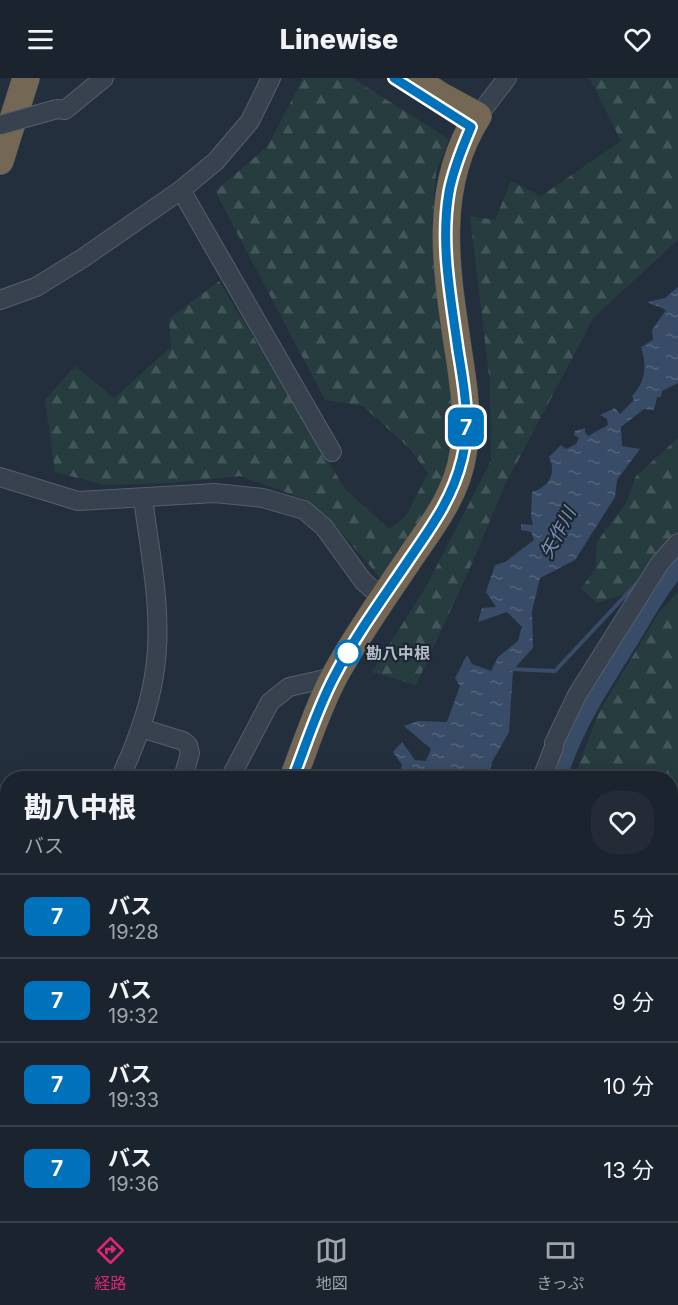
<!DOCTYPE html>
<html lang="ja">
<meta charset="utf-8">
<style>
body{margin:0;font-family:Inter,"Noto Sans JP",sans-serif;background:#242b36;color:#f1f3f6;height:100vh;display:flex;flex-direction:column;font-size:22px;white-space:nowrap}
*{box-sizing:border-box;margin:0}
p{font-size:20px;color:#a0a4aa}
.icon{flex:none;width:33px;height:33px;fill:none;stroke:currentColor;stroke-width:2;stroke-linecap:round;stroke-linejoin:round}
.map{position:relative;flex:1;overflow:hidden}
.panel{position:absolute;left:0px;top:693px;width:678px;height:450px;display:flex;flex-direction:column;background:#1b232e;border-radius:24px 24px 0 0;box-shadow:0 3px 15px #0003,0 0 0 2px #39404a}
.panel>*{flex:none}
.badge{padding:0 12px;border-radius:9px;font-size:21px;line-height:39px}
.map>.badge{position:absolute;translate:-50% -50%;box-shadow:0 0 0 3px #fff}
.round{display:grid;place-items:center;flex:none;width:63px;height:63px;border-radius:24px;background:#242b36}
.head{display:flex;align-items:center;justify-content:space-between;height:102px;padding:0 24px}
h1{font-size:28px;font-weight:800;line-height:45px}
ul{padding:0;list-style:none}
li{display:flex;align-items:center;gap:18px;height:84px;padding:0 24px;border-top:2px solid #39404a}
li div{flex:1}
li b{display:block;font-size:22px}
li em{font-style:normal}
li .badge{min-width:66px;font-weight:700;text-align:center}
header{display:flex;justify-content:space-between;align-items:center;height:78px;padding:0 24px;background:#1b232e;font-size:27px;font-weight:800}
.tabs{display:flex;justify-content:space-around;align-items:center;height:84px;border-top:2px solid #39404a;background:#1b232e;font-size:16px;color:#a0a4aa}
.tabs a{display:grid;justify-items:center;gap:3px}
.tabs .current{color:#db2777}
.map>svg:first-child{display:block}
.forest{fill:url(#forest-firs)}
.water{fill:url(#water-ripples)}
.lines{fill:none;stroke-linecap:round;stroke-linejoin:round}
.stream{stroke:#394c67;stroke-width:4}
.river{stroke:#394c67;stroke-width:22}
.minor-casing{stroke:#565f6c;stroke-width:20}
.highway-casing{stroke:#434c59;stroke-width:28}
.minor{stroke:#38414e;stroke-width:18}
.highway{stroke:#746855;stroke-width:27}
.minor-bridge-casing{stroke:#565f6c;stroke-width:20;stroke-linecap:butt}
.minor-bridge{stroke:#38414e;stroke-width:18}
.line-casing{stroke:#fff;stroke-width:14}
.line{stroke:#0072bc;stroke-width:9}
.stop-dot{fill:#fff;stroke:#0072bc;stroke-width:3}
.labels{text-anchor:middle;stroke-width:4.5;stroke-linejoin:round;paint-order:stroke}
.stop-label{font-size:16px;font-weight:bold;fill:#b4bcc9;stroke:#1d2633;text-anchor:start}
.water-label{font-size:18px;font-style:italic;fill:#7c92b1;stroke:#1d2633}
</style>
<header><svg class="icon" aria-label="menu" viewBox="0 0 24 24"><path d="M4 6h16M4 12h16M4 18h16"/></svg>Linewise<svg class="icon" aria-label="heart" viewBox="0 0 24 24"><path d="M12 20l-8-8c-3-5 5-10 8-4 3-6 11-1 8 4z"/></svg></header>
<div class="map">
<svg width="678" height="1143" viewBox="0 0 678 1143">
<defs>
<pattern id="forest-firs" width="22" height="20" patternUnits="userSpaceOnUse" patternTransform="scale(1.5)"><rect width="22" height="20" fill="#263c3f"/><path d="M5 1l3.5 6h-7zM16 11l3.5 6h-7z" fill="#435659"/></pattern>
<pattern id="water-ripples" width="26" height="14" patternUnits="userSpaceOnUse" patternTransform="scale(1.5)"><rect width="26" height="14" fill="#394c67"/><path d="M2 4q2-2 4 0t4 0M15 11q2-2 4 0t4 0" fill="none" stroke="#53647b"/></pattern>
</defs>
<rect width="100%" height="100%" fill="#242f3e"/>
<!-- forest -->
<g class="forest">
<polygon points="303,0 352,0 449,61 436,94 432,146 460,328 455,380 424,443 381,501 327,437 302,420 240,398 170,405 104,407 55,394 45,322 75,288 114,320 171,269 169,241 219,203 345,411 389,451 406,438 428,395 408,369 363,328 325,322 215,113 268,68"/>
<polygon points="587,0 678,0 678,162 594,239 505,407 470,490 416,607 372,594 427,507 491,383 490,306 470,138 495,142 511,103 541,118 621,63 590,1"/>
<polygon points="678,360 678,458 627,515 597,525 581,510 595,492 597,464 626,425 636,398"/>
<polygon points="678,514 678,1143 566,1143 567,1136 670,1136 670,700 574,700 599,634 660,533"/>
<polygon points="7,986 8,1136 182,1136 181,1143 0,1143 0,987"/>
<polygon points="405,1136 537,1136 534,1143 403,1143"/>
</g>
<!-- water -->
<g class="water">
<path d="M678,209V305L662,313L661,319H657L654,332L644,331L621,349L622,368L640,371L617,402L615,419L575,482L540,500L532,533L533,570L513,592L509,654L492,684L489,700H398L402,687L393,674L402,664L415,682L426,683L431,671L404,648L418,643L447,644L460,608L455,600L467,577L472,586L491,593L498,579L518,563L522,549L507,534L478,544L482,530L496,529L486,514L495,487L505,484L534,462L531,454L521,452V446L533,447L531,438L532,414C549,409 557,395 549,379L561,367L566,371L576,366L579,360L574,357L575,353L585,350V354L588,358L608,347L607,341L600,337L615,330L620,336L634,322L632,318C646,303 647,287 641,269L653,262L652,252L666,232L647,224L665,220Z"/>
<polygon points="223,1136 390,1136 387,1143 223,1143"/>
</g>
<g class="lines">
<!-- stream -->
<g class="stream">
<polyline points="510,591 555,593 639,503"/>
<polyline points="528,1136 529,1143"/>
</g>
<!-- river -->
<path class="river" d="M556,700C570,651 599,607 626,564C642,538 657,509 678,486"/>
<defs>
<g id="minor">
<polyline points="57,31 65,32 104,0"/>
<polyline points="478,38 507,0"/>
<polyline points="181,112 332,374"/>
<polyline points="0,222 36,209 83,180 181,112 216,83 250,43 271,0"/>
<polyline points="0,399 78,423 215,415 263,420 304,432 324,449 363,503 383,521"/>
<polyline points="141,650 183,663 188,667 190,675 183,700"/>
<path d="M120,700C136,666 150,629 155,591C163,534 150,476 143,420"/>
<polyline points="230,700 270,624 289,609 334,599"/>
<polyline points="542,700 554,669 554,665 577,617 660,485 678,465"/>
<polyline points="0,755 8,745"/>
<polyline points="0,870 8,898"/>
<polyline points="0,1040 8,1043"/>
<polyline points="0,1107 8,1097"/>
</g>
<g id="highway">
<polyline points="0,83 26,0"/>
<path d="M293,700C306,667 317,631 334,599C356,558 384,519 410,480C432,448 457,416 463,376C469,342 464,310 459,277C447,196 431,111 478,38L441,18L413,0"/>
<polyline points="184,1143 184,1136"/>
</g>
</defs>
<!-- minor casing -->
<use href="#minor" class="minor-casing"/>
<!-- highway casing -->
<use href="#highway" class="highway-casing"/>
<!-- minor -->
<use href="#minor" class="minor"/>
<!-- highway -->
<use href="#highway" class="highway"/>
<defs>
<polyline id="minor-bridge" points="0,47 57,31"/>
</defs>
<!-- minor-bridge casing -->
<use href="#minor-bridge" class="minor-bridge-casing"/>
<!-- minor-bridge -->
<use href="#minor-bridge" class="minor-bridge"/>
</g>
<g class="lines">
<defs>
<path id="line" d="M293,700C306,667 317,631 334,599C355,558 384,519 410,480C432,448 453,419 462,381C471,345 464,308 458,272C451,220 440,167 449,114C453,92 462,70 471,49L394,0"/>
</defs>
<!-- line casing -->
<use href="#line" class="line-casing"/>
<!-- line -->
<use href="#line" class="line"/>
</g>
<!-- markers -->
<circle class="stop-dot" cx="348" cy="575" r="12"/>
<g class="labels">
<!-- stop labels -->
<g class="stop-label">
<text x="366" y="581">勘八中根</text>
</g>
<!-- water labels -->
<g class="water-label">
<text transform="translate(558 455) rotate(-62)" y="6">矢作川</text>
</g>
</g>
</svg>
<b class="badge" style="left:466px;top:349px;background:#0072bc;color:#fff">7</b>
<section class="panel">
<div class="head"><div><h1>勘八中根</h1><p>バス</p></div><a class="round"><svg class="icon" aria-label="heart" viewBox="0 0 24 24"><path d="M12 20l-8-8c-3-5 5-10 8-4 3-6 11-1 8 4z"/></svg></a></div>
<ul>
<li><span class="badge" style="background:#0072bc;color:#fff">7</span><div><b>バス</b><p>19:28</p></div><em>5 分</em></li>
<li><span class="badge" style="background:#0072bc;color:#fff">7</span><div><b>バス</b><p>19:32</p></div><em>9 分</em></li>
<li><span class="badge" style="background:#0072bc;color:#fff">7</span><div><b>バス</b><p>19:33</p></div><em>10 分</em></li>
<li><span class="badge" style="background:#0072bc;color:#fff">7</span><div><b>バス</b><p>19:36</p></div><em>13 分</em></li>
</ul>
</section>
</div>
<nav class="tabs">
<a class="current"><svg class="icon" aria-label="directions" viewBox="0 0 24 24"><path d="M12 3l9 9-9 9-9-9zM9 14v-3h6M13 9l2 2-2 2"/></svg>経路</a>
<a><svg class="icon" aria-label="map" viewBox="0 0 24 24"><path d="M3 6l6-2 6 2 6-2v14l-6 2-6-2-6 2zM9 4v14M15 6v14"/></svg>地図</a>
<a><svg class="icon" aria-label="tickets" viewBox="0 0 24 24"><path d="M3 7h18v10H3zM15 7v10"/></svg>きっぷ</a>
</nav>
